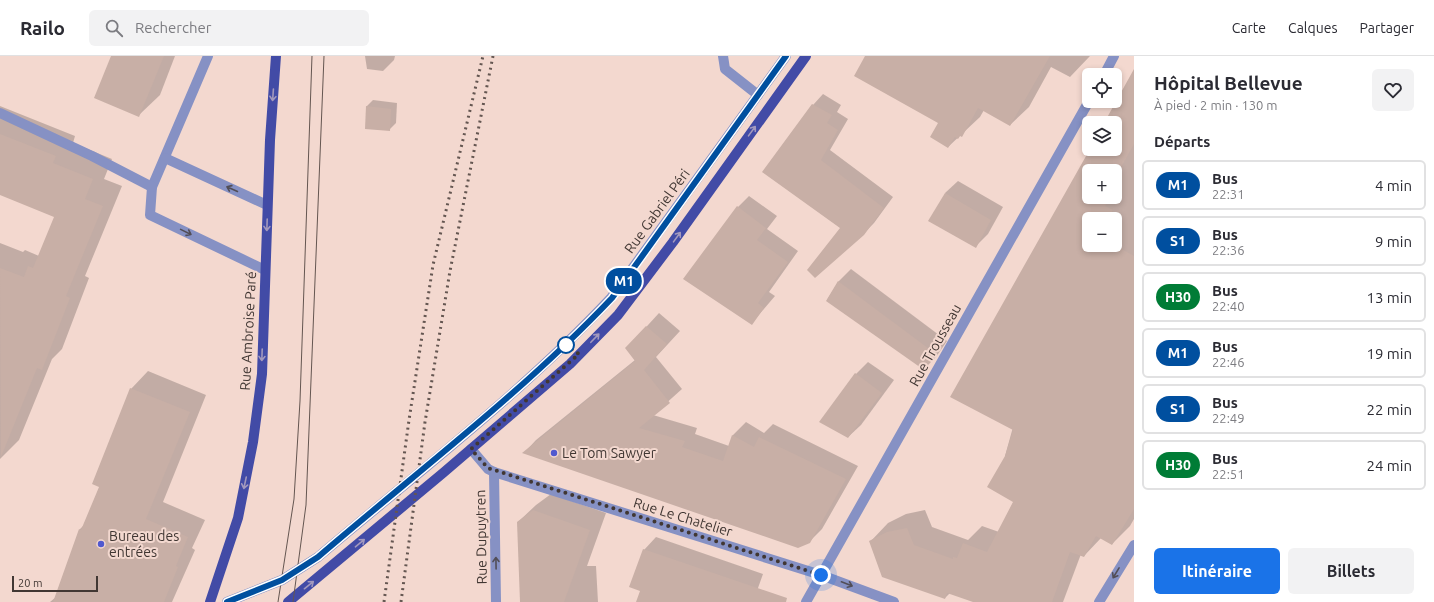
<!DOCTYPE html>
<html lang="fr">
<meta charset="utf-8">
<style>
body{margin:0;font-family:Ubuntu,sans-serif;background:#f2f2f3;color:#2b2b33;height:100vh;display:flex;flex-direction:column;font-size:15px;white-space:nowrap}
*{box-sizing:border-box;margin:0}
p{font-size:13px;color:#7c7c81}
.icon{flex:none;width:22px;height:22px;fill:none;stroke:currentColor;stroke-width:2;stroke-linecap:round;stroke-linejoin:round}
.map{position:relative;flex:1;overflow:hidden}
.panel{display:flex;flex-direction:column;background:#fff;width:300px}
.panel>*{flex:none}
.badge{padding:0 8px;border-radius:13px;font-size:14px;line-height:26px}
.buttons{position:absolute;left:1082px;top:12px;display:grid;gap:8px}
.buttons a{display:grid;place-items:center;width:40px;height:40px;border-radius:6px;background:#fff;box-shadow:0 2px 6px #0003;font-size:20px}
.scale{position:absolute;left:12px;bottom:10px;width:86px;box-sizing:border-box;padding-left:4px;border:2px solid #413733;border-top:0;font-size:11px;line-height:14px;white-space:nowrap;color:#413733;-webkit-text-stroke:3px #f3d8cf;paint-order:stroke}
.you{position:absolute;width:20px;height:20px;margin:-10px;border:3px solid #fff;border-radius:50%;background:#1a73e8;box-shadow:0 0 0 6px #1a73e833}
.map>.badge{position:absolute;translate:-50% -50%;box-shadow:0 0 0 2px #fff}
h2{padding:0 20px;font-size:15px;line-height:36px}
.round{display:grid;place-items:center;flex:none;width:42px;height:42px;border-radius:6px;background:#f2f2f3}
.overview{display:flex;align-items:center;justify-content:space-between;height:68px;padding:0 20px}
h1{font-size:19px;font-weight:600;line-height:30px}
.cta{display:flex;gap:8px;margin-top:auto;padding:8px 20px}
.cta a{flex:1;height:46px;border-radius:6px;background:#1a73e8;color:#fff;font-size:16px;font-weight:600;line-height:46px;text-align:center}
.cta a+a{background:#f2f2f3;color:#2b2b33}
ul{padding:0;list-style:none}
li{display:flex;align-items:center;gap:12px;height:50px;margin:0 8px 6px;padding:0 12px;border:2px solid #e1e1e2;border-radius:6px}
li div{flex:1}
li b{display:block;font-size:15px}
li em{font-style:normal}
li .badge{min-width:44px;font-weight:700;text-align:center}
header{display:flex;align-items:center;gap:24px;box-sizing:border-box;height:56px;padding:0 20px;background:#fff;border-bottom:1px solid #e1e1e2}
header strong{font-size:19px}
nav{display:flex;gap:22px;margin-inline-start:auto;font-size:14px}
.search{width:280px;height:36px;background:#f2f2f3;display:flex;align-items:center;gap:10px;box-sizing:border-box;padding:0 14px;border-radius:6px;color:#7c7c81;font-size:15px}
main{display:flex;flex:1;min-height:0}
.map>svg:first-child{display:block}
.shadow{fill:#0003;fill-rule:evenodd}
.building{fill:#c8afa6}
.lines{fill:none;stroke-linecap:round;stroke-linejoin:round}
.minor{stroke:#8691c4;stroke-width:10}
.major{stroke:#424ba6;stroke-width:10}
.tram{stroke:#645651;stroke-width:1}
.rail{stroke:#645651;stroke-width:3;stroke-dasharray:2 4;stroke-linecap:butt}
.oneway{stroke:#a399bd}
.oneway2{stroke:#524e57}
.line-casing{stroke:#fff;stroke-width:9}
.line{stroke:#004f9f;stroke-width:6}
.walk{stroke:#413733;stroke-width:4;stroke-dasharray:0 7.2}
.stop-dot{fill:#fff;stroke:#004f9f;stroke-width:2}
.poi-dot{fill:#5059cf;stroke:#f3d8cf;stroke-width:1.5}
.labels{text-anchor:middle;stroke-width:4;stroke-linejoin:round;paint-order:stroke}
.street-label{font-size:14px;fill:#413733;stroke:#f3d8cf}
.poi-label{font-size:14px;fill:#413733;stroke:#f3d8cf;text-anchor:start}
</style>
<header>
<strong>Railo</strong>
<div class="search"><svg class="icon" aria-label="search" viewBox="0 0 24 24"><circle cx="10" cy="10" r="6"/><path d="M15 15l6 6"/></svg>Rechercher</div>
<nav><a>Carte</a><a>Calques</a><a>Partager</a></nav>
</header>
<main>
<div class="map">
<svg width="1134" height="546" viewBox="0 0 1134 546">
<rect width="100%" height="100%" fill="#f3d8cf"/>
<!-- shadow -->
<g class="shadow">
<polygon points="112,0 175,0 160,39 139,59"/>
<polygon points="365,0 395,0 394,4 383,15 367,13"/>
<polygon points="866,0 1090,0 1070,21 1051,11 1029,51 1010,69 984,54 980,61 948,91 939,67"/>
<path d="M1134,15V463L1130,470L1112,488L1101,482L1084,500L1081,498L1063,546H976L950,537L945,542L870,486L888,467L906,458L925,454L932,471L968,484L982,470L999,476L1014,445L1005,400L1090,93H1115V67H1105ZM1089,115H1115V141H1089ZM1089,163H1115V189H1089Z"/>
<polygon points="823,38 841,49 837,56 848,63 830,94 893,141 874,167 863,178 841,172 764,116 813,49"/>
<polygon points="373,44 397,47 396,67 389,74 366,72 367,50"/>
<polygon points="0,50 75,80 73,87 112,103 104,123 122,130 85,220 89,222 62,293 52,303 19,384 0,403 0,187 23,196 25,194 39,200 56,160 0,138"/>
<polygon points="958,125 1003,151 988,178 976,190 945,137"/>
<polygon points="749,140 777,160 767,173 798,195 769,236 775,240 751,268 738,151"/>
<polygon points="851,213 947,285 936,301 924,313 827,244 839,225"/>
<polygon points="659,257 680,275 656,301 682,333 653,359 697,372 695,378 729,390 733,379 746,366 764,377 773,368 858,410 822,473 809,486 524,397 536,384 635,304 627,292"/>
<polygon points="868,306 894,324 861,369 848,381 856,318"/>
<polygon points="148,315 206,339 163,446 205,464 192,492 195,494 172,546 50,546 56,541 80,473 85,468 100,430 131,333"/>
<polygon points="551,438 606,457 587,510 596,510 598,546 521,546 518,466 536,449"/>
<polygon points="656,481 763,518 753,546 637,546 641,534 644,494"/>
</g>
<!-- building -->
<g class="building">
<polygon points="111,0 164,0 139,61 94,42"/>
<polygon points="865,0 1050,0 1010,70 978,52 962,81 960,80 958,83 955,81 948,92 930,81 938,67 854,20"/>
<polygon points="1134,13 1134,88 1115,122 1115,115 1089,115 1089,141 1110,141 1105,150 1113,154 1108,163 1089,163 1089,189 1114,189 1134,200 1134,453 1112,489 1096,480 1084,501 1070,496 1052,546 973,546 947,537 945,543 882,521 869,485 887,476 907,472 914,489 953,503 953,501 957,502 963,487 987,496 1013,446 987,431 1005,400 1013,374 950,341 1090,93 1115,93 1115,67 1104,67"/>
<polygon points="812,48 832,59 827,67 838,74 821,104 884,152 864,179 815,222 807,214 840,172 762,116"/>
<polygon points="366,50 391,53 390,75 365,73"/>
<polygon points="0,78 56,100 53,107 93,123 85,143 103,150 66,240 70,242 42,314 37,312 1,401 0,212 24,221 28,210 33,212 54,161 0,139"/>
<polygon points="945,137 991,164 976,192 928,165"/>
<polygon points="737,150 766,172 757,184 788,206 758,247 764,252 752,269 683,223"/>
<polygon points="838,225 936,298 924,314 826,245"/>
<polygon points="646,270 667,288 644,314 670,347 639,372 685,385 682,391 723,405 732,379 754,391 759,381 846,423 810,487 798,492 522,397 635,305 625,292"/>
<polygon points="855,317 882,337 848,382 819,366"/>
<polygon points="130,332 190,356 146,463 188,481 176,510 178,511 164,546 53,546 79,473 81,474 99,431 92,428"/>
<polygon points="533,454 590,474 564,546 520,546 517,466"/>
<polygon points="643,493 787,542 786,546 636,546 640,535 629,531"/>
</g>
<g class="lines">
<!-- minor -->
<g class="minor">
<polyline points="208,0 152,131 150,159 265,214"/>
<polyline points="723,0 725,13 758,39"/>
<polyline points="1104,19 1114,0"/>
<polyline points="0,57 92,100 152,131"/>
<polyline points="165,102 267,149"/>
<polyline points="471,393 488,413 494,416 821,519 894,546"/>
<polyline points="494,416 496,546"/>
<path d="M227,546L282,524L318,501C417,417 522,337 611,242L786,0"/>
<polyline points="806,546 1089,45"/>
<polyline points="1099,546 1134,489"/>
</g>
<!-- major -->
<g class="major">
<polyline points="210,546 238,462 253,386 262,318 270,84 276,0"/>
<polyline points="288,546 443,417 570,308 618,259 673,186 806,0"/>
</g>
<!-- tram -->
<g class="tram">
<polyline points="278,546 294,443 300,345 312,0"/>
<polyline points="293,546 306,449 324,0"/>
</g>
<!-- rail -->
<g class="rail">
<polyline points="384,546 409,364 433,209 483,0"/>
<polyline points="401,546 425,366 450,215 493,0"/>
</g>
</g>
<!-- one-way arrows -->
<defs><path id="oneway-shaft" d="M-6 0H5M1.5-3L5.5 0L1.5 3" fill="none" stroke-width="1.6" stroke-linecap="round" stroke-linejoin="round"/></defs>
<g class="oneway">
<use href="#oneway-shaft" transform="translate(273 39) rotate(94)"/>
<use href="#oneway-shaft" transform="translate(752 75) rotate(-54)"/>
<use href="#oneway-shaft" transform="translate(267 169) rotate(92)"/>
<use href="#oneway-shaft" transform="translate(677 181) rotate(-54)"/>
<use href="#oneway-shaft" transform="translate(595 282) rotate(-46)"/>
<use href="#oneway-shaft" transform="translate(262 299) rotate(92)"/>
<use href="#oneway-shaft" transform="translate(245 427) rotate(102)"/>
<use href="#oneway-shaft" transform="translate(360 487) rotate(-40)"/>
<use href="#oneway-shaft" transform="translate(309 529) rotate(-39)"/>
</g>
<g class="oneway2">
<use href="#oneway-shaft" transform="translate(232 133) rotate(-156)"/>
<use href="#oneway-shaft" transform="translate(186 176) rotate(26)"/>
<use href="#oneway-shaft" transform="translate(496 507) rotate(-91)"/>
<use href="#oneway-shaft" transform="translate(1116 517) rotate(121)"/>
<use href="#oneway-shaft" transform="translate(847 528) rotate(21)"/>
</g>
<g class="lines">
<defs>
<path id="line" d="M227,546L282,524L318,501C417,416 522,337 612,242L786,0"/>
</defs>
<!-- line casing -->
<use href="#line" class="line-casing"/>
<!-- line -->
<use href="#line" class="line"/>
<!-- walk -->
<polyline class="walk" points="566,289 579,298 471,393 488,412 821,519"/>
</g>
<!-- markers -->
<circle class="stop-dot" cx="566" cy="289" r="8"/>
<g class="poi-dot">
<circle cx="554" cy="397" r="4"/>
<circle cx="101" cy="488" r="4"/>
</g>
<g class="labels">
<!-- street labels -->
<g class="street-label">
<text transform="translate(657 155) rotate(-54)" y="5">Rue Gabriel Péri</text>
<text transform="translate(248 275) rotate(-87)" y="5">Rue Ambroise Paré</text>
<text transform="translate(935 289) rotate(-61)" y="5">Rue Trousseau</text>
<text transform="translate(683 461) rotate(17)" y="5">Rue Le Chatelier</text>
<text transform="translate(481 481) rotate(-91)" y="5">Rue Dupuytren</text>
</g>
<!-- poi labels -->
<g class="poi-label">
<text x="562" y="402">Le Tom Sawyer</text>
<text x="109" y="485">Bureau des<tspan x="109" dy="16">entrées</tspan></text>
</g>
</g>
</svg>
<div class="buttons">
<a><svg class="icon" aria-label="locate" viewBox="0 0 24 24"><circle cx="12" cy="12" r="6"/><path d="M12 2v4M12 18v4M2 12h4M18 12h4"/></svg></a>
<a><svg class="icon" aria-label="layers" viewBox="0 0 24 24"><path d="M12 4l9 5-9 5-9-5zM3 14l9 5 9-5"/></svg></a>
<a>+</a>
<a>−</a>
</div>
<div class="scale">20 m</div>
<div class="you" style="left:821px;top:519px"></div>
<b class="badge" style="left:624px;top:225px;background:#004f9f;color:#fff">M1</b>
</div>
<section class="panel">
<div class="overview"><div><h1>Hôpital Bellevue</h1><p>À pied · 2 min · 130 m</p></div><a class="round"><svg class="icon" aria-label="heart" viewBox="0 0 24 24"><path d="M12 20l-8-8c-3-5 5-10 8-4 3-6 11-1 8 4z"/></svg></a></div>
<h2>Départs</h2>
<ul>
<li><span class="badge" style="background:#004f9f;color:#fff">M1</span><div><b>Bus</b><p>22:31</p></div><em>4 min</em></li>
<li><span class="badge" style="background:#004f9f;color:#fff">S1</span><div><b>Bus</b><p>22:36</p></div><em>9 min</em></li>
<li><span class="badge" style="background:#007c36;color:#fff">H30</span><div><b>Bus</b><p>22:40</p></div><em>13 min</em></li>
<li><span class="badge" style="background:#004f9f;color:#fff">M1</span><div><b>Bus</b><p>22:46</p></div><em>19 min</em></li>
<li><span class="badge" style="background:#004f9f;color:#fff">S1</span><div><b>Bus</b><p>22:49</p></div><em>22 min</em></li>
<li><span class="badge" style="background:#007c36;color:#fff">H30</span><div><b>Bus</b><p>22:51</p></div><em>24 min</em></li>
</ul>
<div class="cta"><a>Itinéraire</a><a>Billets</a></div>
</section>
</main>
